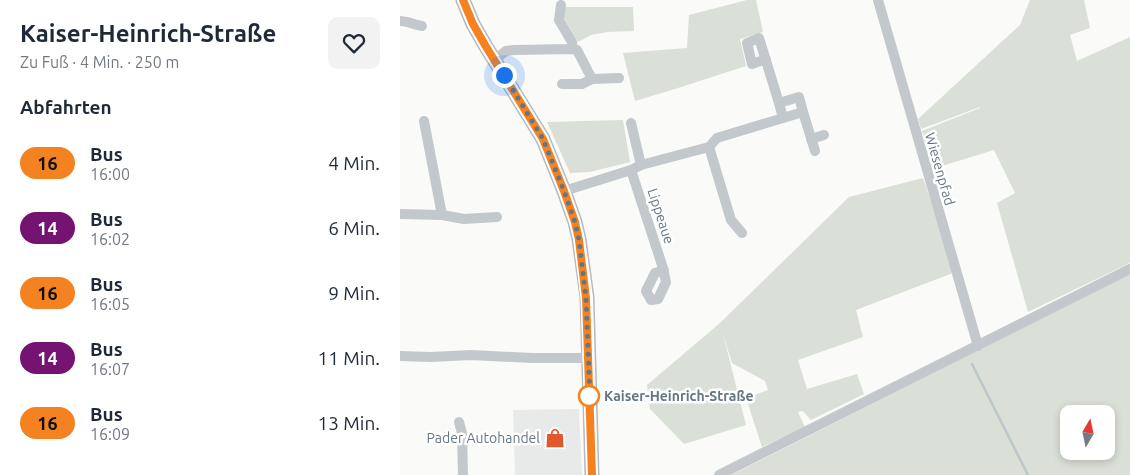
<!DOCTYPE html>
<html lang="de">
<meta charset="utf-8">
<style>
body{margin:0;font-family:Ubuntu,sans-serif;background:#f2f2f3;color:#1f2937;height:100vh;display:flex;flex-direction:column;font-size:19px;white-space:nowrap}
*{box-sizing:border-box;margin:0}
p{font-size:16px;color:#747a83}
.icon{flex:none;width:28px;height:28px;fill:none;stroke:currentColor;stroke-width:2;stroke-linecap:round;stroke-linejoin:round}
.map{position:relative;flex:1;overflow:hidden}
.panel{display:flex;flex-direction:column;background:#fff;width:400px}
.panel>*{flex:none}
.badge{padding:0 10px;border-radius:16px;font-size:18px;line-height:32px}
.needle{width:32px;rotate:9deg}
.buttons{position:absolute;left:660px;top:405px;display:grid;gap:10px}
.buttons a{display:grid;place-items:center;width:55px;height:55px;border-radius:10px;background:#fff;box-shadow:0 2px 8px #0003;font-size:25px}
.you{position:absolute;width:25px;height:25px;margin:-12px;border:4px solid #fff;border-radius:50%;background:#1a73e8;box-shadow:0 0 0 8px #1a73e833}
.map>.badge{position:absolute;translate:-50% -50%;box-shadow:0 0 0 2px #fff}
h2{padding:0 20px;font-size:19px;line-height:45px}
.round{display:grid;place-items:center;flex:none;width:52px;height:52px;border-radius:10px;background:#f2f2f3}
.overview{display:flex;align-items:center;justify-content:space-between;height:85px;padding:0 20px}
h1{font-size:24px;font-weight:700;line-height:38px}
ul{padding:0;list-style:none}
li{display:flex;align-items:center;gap:15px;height:65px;padding:0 20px}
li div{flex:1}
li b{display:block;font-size:19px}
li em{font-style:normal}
li .badge{min-width:55px;font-weight:700;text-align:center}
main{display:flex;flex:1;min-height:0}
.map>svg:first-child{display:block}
.built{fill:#e8e9e9}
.green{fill:#dadfd7;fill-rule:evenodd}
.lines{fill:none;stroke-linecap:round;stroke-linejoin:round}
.stream{stroke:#bbc7cb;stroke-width:2.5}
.major-casing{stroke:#b5babe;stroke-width:15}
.minor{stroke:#c3c8cc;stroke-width:10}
.major{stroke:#fff;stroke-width:12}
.line-casing{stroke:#fff;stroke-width:11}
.line{stroke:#f58220;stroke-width:8}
.walk{stroke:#657683;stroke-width:5;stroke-dasharray:0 9}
.stop-dot{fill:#fff;stroke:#f58220;stroke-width:2.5}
.labels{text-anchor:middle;stroke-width:5;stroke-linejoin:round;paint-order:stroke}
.street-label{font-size:14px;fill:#657683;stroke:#fff}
.stop-label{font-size:14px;font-weight:bold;fill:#657683;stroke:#fff;text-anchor:start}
.poi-label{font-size:14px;fill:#657683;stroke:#fff;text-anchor:end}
</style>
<main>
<section class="panel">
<div class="overview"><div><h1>Kaiser-Heinrich-Straße</h1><p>Zu Fuß · 4 Min. · 250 m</p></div><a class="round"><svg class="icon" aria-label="heart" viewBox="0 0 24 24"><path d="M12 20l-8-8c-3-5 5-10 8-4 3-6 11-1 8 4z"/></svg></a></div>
<h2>Abfahrten</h2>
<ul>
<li><span class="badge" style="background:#f58220;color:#111">16</span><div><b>Bus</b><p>16:00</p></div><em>4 Min.</em></li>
<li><span class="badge" style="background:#751372;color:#fff">14</span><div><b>Bus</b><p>16:02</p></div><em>6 Min.</em></li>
<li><span class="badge" style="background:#f58220;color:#111">16</span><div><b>Bus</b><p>16:05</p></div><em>9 Min.</em></li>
<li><span class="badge" style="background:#751372;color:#fff">14</span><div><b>Bus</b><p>16:07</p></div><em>11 Min.</em></li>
<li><span class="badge" style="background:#f58220;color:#111">16</span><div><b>Bus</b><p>16:09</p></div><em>13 Min.</em></li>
</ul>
</section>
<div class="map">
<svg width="730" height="475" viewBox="0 0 730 475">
<rect width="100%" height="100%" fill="#fafaf8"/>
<!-- built -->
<polygon class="built" points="179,409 182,475 115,475 113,410"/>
<!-- green -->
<g class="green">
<polygon points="347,0 356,0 363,32 340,39 346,66 275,89 235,101 223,53 287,48 289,15"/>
<polygon points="630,0 684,0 690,28 670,35 677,61 730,37 730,263 628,312 597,203 615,193 594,150 532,169 522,131 580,108 580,107 521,129 518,119 620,25"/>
<polygon points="164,7 233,7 234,31 207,32 191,35 178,42 163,16"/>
<polygon points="223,120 230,162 190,172 170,173 147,122"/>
<polygon points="523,178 534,209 553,273 456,310 463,337 398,360 407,389 457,374 464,394 411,420 403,411 398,412 405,427 362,447 346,398 368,390 365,381 332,363 323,334 346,425 284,444 250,409 247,385 320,323 449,197"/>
<path d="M730,274V475H331ZM669,414H706V451H669Z"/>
</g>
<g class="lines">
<!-- stream -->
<polyline class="stream" points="572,364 628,475"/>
<defs>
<polyline id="major" points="63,0 73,24 85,45 143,139 164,191 175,222 179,239 187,297 192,475"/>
</defs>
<!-- major casing -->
<use href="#major" class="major-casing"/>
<!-- minor -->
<g class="minor">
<polyline points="478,0 578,346"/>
<polyline points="161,5 159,20 172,42 172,49"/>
<path d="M0,21C8,21 14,25 22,26"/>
<polyline points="366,59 352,64 347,43 359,38 379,103 383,118 403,112 415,151"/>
<polyline points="94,60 106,51 114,50 172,49 177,50 192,79"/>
<polyline points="162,84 182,84 192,79 219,78"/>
<polyline points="379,103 399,97 403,112"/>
<polyline points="24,121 42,215"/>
<polyline points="231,123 241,165"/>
<polyline points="411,139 424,135"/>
<polyline points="309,147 331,220 342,233"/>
<polyline points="231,170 263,268 266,282 258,299 251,300 246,291 255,273 264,270"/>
<polyline points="164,191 231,170 241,165 309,147 317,138 383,118"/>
<polyline points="0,214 42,215 64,219 97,217"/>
<polyline points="0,356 31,357 71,355 132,358 189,358"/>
<polyline points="59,422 62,433 63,475"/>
<polyline points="319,475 730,269"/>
</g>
<!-- major -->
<use href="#major" class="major"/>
</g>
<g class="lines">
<defs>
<polyline id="line" points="63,0 73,24 85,45 143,139 164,191 175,222 179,240 186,298 192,475"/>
</defs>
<!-- line casing -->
<use href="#line" class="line-casing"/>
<!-- line -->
<use href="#line" class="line"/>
<!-- walk -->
<polyline class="walk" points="104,75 143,139 164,191 175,222 179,240 186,298 190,397 189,396"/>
</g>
<!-- icons -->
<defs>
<symbol id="shop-bare" viewBox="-9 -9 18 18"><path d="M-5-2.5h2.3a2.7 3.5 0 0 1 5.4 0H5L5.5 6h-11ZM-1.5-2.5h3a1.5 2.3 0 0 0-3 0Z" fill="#e4572e" stroke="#fff" stroke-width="2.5" paint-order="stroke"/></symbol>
</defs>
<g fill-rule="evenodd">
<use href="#shop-bare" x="141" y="424" width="28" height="28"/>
</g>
<!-- markers -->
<circle class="stop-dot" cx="189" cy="396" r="10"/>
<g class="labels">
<!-- street labels -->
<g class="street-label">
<text transform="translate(540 169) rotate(74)" y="5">Wiesenpfad</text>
<text transform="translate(261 216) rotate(72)" y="5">Lippeaue</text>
</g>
<!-- stop labels -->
<g class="stop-label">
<text x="204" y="401">Kaiser-Heinrich-Straße</text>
</g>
<!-- poi labels -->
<g class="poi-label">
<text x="140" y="443">Pader Autohandel</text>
</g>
</g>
</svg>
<div class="buttons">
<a><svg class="needle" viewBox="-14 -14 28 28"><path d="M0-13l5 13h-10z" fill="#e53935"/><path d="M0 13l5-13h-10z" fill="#747a83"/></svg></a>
</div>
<div class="you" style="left:104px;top:75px"></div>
</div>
</main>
